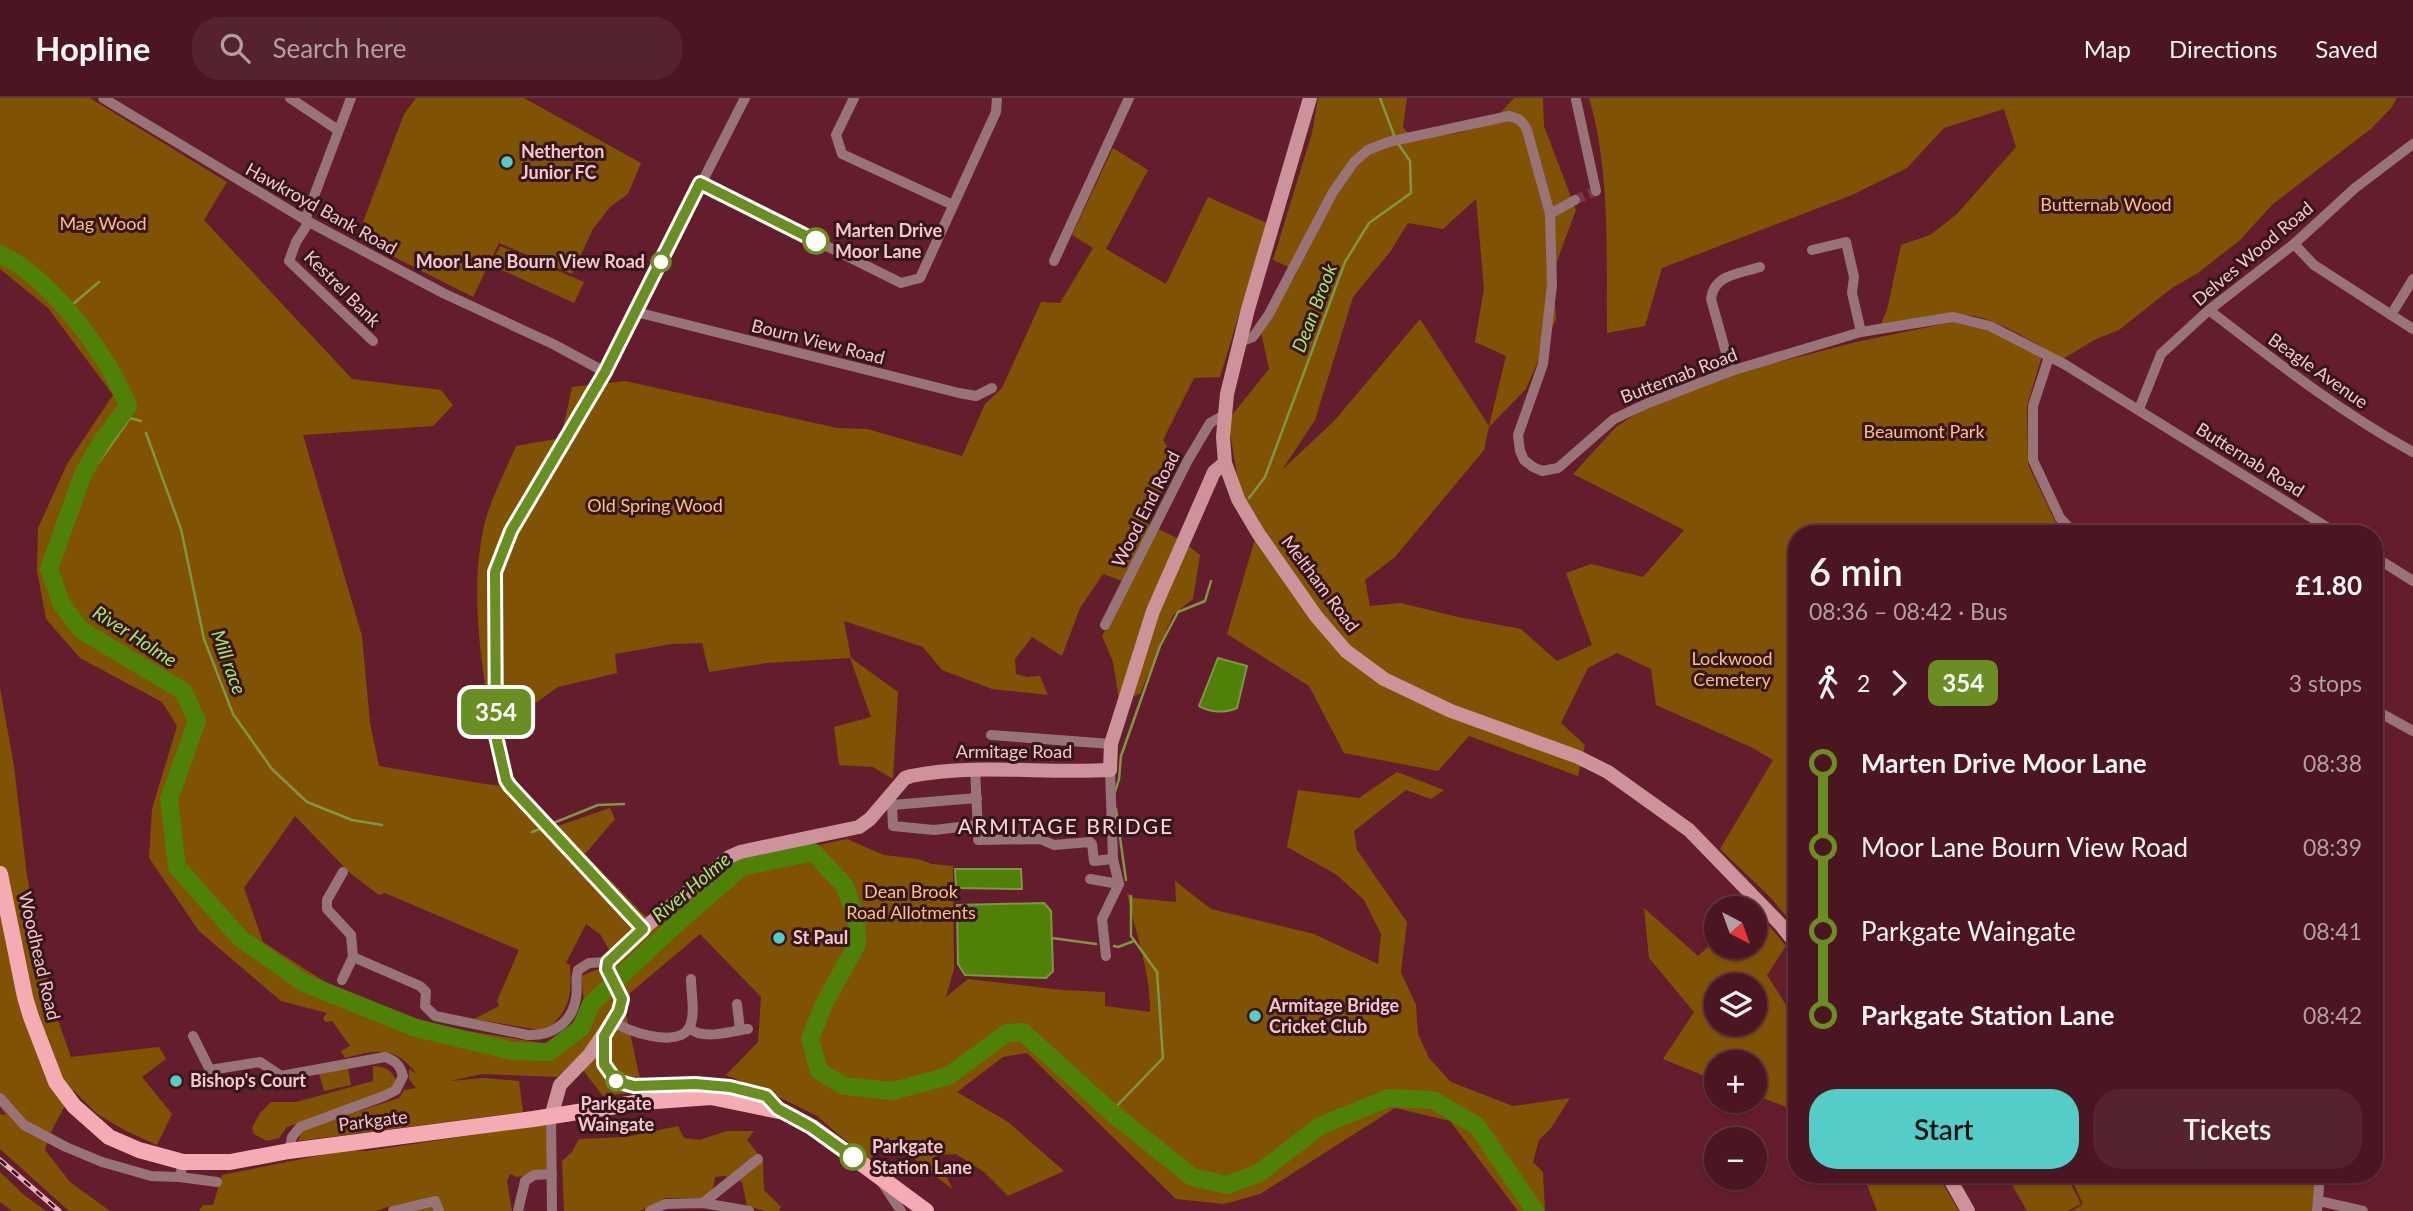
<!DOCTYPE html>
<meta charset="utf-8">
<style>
body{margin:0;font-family:Lato,sans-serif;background:#55232e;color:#f1f3f6;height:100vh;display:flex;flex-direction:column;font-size:26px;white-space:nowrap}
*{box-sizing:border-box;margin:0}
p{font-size:23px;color:#b29fa5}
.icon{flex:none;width:38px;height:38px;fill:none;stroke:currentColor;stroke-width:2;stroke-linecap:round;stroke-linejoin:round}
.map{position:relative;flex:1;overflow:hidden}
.sheet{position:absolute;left:1788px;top:427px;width:595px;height:658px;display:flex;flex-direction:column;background:#4b1621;border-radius:28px;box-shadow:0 2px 5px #0004,0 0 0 2px #62353f}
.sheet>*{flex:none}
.badge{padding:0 14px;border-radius:10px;font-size:24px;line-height:46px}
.needle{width:46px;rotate:139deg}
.tools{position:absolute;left:1704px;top:798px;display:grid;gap:14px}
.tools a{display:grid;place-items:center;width:63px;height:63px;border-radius:50%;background:#4b1621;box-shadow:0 2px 5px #0004,0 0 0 2px #62353f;font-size:35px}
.map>.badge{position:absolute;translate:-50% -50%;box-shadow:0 0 0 4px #fff}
.legs{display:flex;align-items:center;gap:10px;height:77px;padding:0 21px;font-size:23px}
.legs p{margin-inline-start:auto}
.overview{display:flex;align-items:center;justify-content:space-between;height:119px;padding:0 21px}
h1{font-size:38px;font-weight:600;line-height:52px}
.button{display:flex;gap:14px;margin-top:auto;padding:14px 21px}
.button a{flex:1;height:80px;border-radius:28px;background:#54cdc8;color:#111;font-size:28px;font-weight:600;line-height:80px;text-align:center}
.button a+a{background:#55232e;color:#f1f3f6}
ul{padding:0 21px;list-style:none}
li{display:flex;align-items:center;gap:24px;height:84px;font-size:26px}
li i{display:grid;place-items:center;width:10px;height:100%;margin:0 9px;background:currentColor}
li i::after{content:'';width:18px;height:18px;margin:-9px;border:5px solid;border-radius:50%;background:#4b1621}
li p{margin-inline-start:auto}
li:first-child i{background:linear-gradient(#0000 50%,currentColor 0)}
li:last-child i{background:linear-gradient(currentColor 50%,#0000 0)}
header{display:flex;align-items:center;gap:42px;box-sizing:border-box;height:98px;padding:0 35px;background:#4b1621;border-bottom:2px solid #62353f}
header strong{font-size:33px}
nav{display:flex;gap:38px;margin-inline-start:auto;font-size:24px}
.search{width:490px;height:63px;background:#55232e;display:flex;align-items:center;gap:18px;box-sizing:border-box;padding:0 24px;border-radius:28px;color:#b29fa5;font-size:26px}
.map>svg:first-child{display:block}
.green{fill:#805204;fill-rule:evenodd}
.water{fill:#4f8107;stroke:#809642;stroke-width:2}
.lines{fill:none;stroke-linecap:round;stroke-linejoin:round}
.stream{stroke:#809642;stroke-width:2.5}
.river{stroke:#4f8107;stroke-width:18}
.street-tunnel{stroke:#7a3644;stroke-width:10;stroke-dasharray:10 5;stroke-linecap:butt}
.street{stroke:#987478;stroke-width:10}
.secondary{stroke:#cd939a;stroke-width:14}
.primary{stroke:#f5abb4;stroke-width:16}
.rail-casing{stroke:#e3b3b9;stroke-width:5}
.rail{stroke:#36161b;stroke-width:2.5;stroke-dasharray:8;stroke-linecap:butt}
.line-1-casing{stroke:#fff;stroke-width:16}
.line-1{stroke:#6b8e23;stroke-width:10}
.poi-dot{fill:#54cdc8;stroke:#36161b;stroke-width:2.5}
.stop-1-dot{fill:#fff;stroke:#6b8e23;stroke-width:3.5}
.labels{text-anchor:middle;stroke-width:6;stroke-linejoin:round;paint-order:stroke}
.poi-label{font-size:18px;font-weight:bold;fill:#f4c7cb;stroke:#36161b;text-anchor:start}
.park-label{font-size:18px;fill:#f8c17d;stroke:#36161b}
.street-label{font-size:18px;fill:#f4c7cb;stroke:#36161b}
.stop-label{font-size:18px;font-weight:bold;fill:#f4c7cb;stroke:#36161b;text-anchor:start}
.water-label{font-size:19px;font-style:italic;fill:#a6e864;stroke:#36161b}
.quarter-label{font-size:21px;letter-spacing:2px;fill:#fed9dc;stroke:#36161b}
</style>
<header>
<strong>Hopline</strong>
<div class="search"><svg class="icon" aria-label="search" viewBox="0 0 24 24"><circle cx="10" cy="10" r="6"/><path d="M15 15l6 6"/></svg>Search here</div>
<nav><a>Map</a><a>Directions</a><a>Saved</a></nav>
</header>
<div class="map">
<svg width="2413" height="1113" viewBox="0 0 2413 1113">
<rect width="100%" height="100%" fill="#641d2c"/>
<!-- green -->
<g class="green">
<path d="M0,0H90L227,84L204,122L352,281L441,292L453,307L433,328L303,337L362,538L370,625L379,668L485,686L502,688L510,682L555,729L610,710L615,721L585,756L644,817L661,825L733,765L847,741L884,757L918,761L932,766L953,768L954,871L946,899L968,881L1062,892L1105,894V908L1150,914C1151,874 1135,835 1127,795L1134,800L1176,804L1175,783L1211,811L1314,836L1378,866L1381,836L1364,802L1337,777L1287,749L1298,692L1359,700L1397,674L1444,692L1431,701L1406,692L1354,733L1357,752L1407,824L1401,874L1416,907L1418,936L1429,960L1451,984L1513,1008L1570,1000L1551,1030L1539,1042L1533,1064L1543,1074L1545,1113H1518L1450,1023L1395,1010L1260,1096L1224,1106L1176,1101L1027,955L1003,959L957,994L1008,1024L1064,1073L1008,1098L984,1074L956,1056L936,1057L953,1092L887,1039L869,1063L817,1018L777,998L726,977L758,944L761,899L700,836L630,895L626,916L640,981L629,995L603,998L575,962L557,979L482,976L450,983L483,980L519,983L523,1014L298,1043L302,1033L313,1028L399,1000L404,992L416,990L409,981V971L417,976C394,947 378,952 345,960L341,953L350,948L332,923L325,924L323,920L327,915L281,903L199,833L149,760L152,711L177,628L162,604L80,560L46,521L37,472L38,430L67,366L113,297L48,210L0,171ZM295,718L350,775L379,797L385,795L519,852L497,903L499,908L474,921L545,933C570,913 572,898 570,867L566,865L586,826L600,836L616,864L581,878L584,903L570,930L548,946L449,930L408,918L330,887L263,844L244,790Z"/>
<polygon points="416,0 524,0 641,65 628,96 610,109 593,131 572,176 499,145 473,199 357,140 404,16"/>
<path d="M1318,0H1407L1403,29L1413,41L1458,35L1491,25L1514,0H1543L1544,28L1576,112L1553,174L1556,221L1526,291L1489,329L1484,352L1395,459L1365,482L1370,508L1401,505L1458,519L1521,531L1557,563L1592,547L1566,475L1591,466L1643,479L1684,432L1573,376L1616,329L1644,311L1740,274L1856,244L1957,223L1991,232L2042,258L2027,308L2028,366L2056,425L2066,436H1797V831L1770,799L1720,751L1773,662L1753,650L1656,607L1651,571L1617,555L1588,570L1561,625L1585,647L1578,678L1469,638L1438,673L1344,655L1309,588L1227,536L1260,424L1239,390L1228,322L1269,271L1261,234L1298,173L1273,162L1312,35ZM1476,101L1484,190L1475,244L1506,258L1489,328L1420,221L1335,322L1282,372L1315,322L1353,199L1390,154L1408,125L1443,131Z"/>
<path d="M1589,0H2397L2392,9L2372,30L2273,106L2240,142L2198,175L2172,190L2119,232L2096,241L2063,261C2036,247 1995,218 1965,217C1937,215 1907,223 1880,228L1887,212L1901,147L1930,137L1957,116L2016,49L2004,11L1944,30L1907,70L1852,97L1662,170L1645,228L1607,235C1606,158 1611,74 1589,0Z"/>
<path d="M1113,50L1148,72L1106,151L1166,186L1208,99L1267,125L1220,279L1194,280L1163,342L1177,363L1146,425L1181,442L1200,457L1193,501L1173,517L1140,596L1119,602L1113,564L1102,538L1125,496V484L1103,476L1080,510L1062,558L1032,539L1015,561L1016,576L1027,579L1040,578L1048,597L992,591L942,572L923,549L844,523L851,560L898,594L893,681L873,669L839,667L834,629L871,619L850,560L767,565L709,574L702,545L672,546L615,556L617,575L558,589L537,604L492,626C480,564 470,490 484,428C490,402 505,374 516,348L561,340L572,289L625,283L837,330L867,331L962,358L985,306L1002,290L1041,204L1060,205L1093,150L1072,137Z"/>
<polygon points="500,148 584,184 574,205 491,167"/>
<path d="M0,590L14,668L27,778L53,908L71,959L159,949L166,961L142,979L172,1016L157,1047L126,1033L97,1016L73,992C64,1012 50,1031 45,1052L70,1084L110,1113H69L0,1051V1016L6,1017L0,1009Z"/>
<path d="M1644,810L1698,858L1717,841V849H1755V811L1786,848L1767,877L1797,924V1013L1755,997V964H1717V983L1663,961L1694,914L1649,860ZM1755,887V926H1717V887Z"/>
<path d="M373,968C386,969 391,971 397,984C390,993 377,995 367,1002L287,1029L279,1040L267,1043L254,1036L252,1030L260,1015L271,1004H296L373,983Z"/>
<polygon points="348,969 351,987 324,993 319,975"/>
<polygon points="546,1026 548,1063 546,1073 517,1079 510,1076 507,1083 512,1113 398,1113 387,1109 377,1113 199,1113 203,1107 213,1107 222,1077 347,1052 366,1053"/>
<path d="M678,1028L684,1040L699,1042L727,1033H754L747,1042L763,1062L764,1092L781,1109L779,1113H765L747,1108L742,1084L725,1078L715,1079C714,1088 712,1097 703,1100H666L640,1113H564L562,1063L572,1054L579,1041L626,1039Z"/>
<polygon points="0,1074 24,1097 46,1113 12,1113 0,1104"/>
<polygon points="1863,1076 1937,1076 1959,1113 1877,1113"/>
<polygon points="2006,1076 2066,1076 2081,1106 2068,1113 2027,1113"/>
<polygon points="2069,1076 2316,1076 2314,1113 2072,1113 2083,1106"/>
</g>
<!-- water -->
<g class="water">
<path d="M1218,560L1247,568L1237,610C1226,615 1210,615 1199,608Z"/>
<polygon points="955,771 1021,771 1022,791 956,790"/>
<polygon points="1044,805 1051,813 1053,873 1046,880 965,877 958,866 957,807"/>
</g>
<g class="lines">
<!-- stream -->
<g class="stream">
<polyline points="1380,0 1394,37"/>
<polyline points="67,211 99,184"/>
<polyline points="146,335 181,431 204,541 233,616 272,671 307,704 352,722 382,727"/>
<polyline points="78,394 130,320 141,323"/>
<polyline points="1249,400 1265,379 1345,164 1369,125 1411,95 1410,63 1399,47"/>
<polyline points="1115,694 1119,681 1121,658 1160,548 1178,514 1205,503 1211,483"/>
<polyline points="1116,711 1126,782"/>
<polyline points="551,726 598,707 624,706"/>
<polyline points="532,734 545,729"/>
<polyline points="1052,840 1096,846"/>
<polyline points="1114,848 1118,849 1134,843"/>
<polyline points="1111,1014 1163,960 1157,874 1131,838 1131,798"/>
</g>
<!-- river -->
<path class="river" d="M0,156C52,181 107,256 128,308L102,343L83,376L49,471L61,505L81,532L183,593L197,623L169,701L177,769L240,840L304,885L416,930L512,953L549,954L581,930L591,906L674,828L742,769L813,754L844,787L856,818L857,846L824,906L810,941L819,973L844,988L893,993L948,978L1007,935L1023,934L1111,1014L1192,1079L1227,1087L1259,1075L1320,1028L1388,1000L1433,1002L1477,1028L1535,1113"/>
<!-- street-tunnel -->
<polyline class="street-tunnel" points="1575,102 1596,93"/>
<!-- street -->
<g class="street">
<polyline points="103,0 309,124 443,195 553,246 605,274"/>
<polyline points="290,0 338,32"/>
<polyline points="854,0 836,37 842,56 953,107"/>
<polyline points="1576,2 1596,93"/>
<polyline points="700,85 901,185 920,180 996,14 997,0"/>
<polyline points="1550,116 1575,102"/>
<polyline points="305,122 351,0"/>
<polyline points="309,124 296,144 289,163 373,243"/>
<polyline points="2294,146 2314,167 2413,231"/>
<polyline points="1812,152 1846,144 1854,179 1852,195 1861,234"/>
<polyline points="1054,163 1129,0"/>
<path d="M2209,212C2275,263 2340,314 2413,354"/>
<polyline points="636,214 959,295 976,298 992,290"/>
<polyline points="2391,217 2413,181"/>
<path d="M1239,244L1253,239L1269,216L1333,94L1354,64L1368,52L1388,44L1509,18C1518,20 1523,23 1527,32L1550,116L1552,187L1543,266L1518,337L1520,353L1524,362L1533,369L1542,373L1558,370L1614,321L1648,305L1731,273L1861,234L1953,219L1990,228L2064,266L2338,436"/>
<polyline points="2049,259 2033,308 2033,362 2060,420 2075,436"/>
<path d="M1731,273L1711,201C1714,176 1739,176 1760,169"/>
<polyline points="2139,311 2161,256 2209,212 2294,146 2355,90 2413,46"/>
<polyline points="2375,459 2413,483"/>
<polyline points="1105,527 1188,362 1210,325 1224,317"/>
<polyline points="2375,612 2413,633"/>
<polyline points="991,637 1111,646"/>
<polyline points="975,671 978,733"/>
<polyline points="888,703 892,707 977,700"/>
<polyline points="892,707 893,728 934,732 977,727"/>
<polyline points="978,742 1040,741 1054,747 1090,744 1092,746 1094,763 1113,761"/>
<path d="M343,774L327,802V811L351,837L353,859L420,888L426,894L425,908L435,918L528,937C552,938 572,925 576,900C578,890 575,881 578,872L589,865L608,864"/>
<polyline points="1090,781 1119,786"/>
<polyline points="643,831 506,682 497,638 495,474 511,433 605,274 745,0"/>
<polyline points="1106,858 1102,821 1119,786 1113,761 1110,672"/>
<polyline points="342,882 353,859"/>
<polyline points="737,906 740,932"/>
<path d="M613,923C627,934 677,950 689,930C696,918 691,895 691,881"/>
<path d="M689,930C704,943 730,933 748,931"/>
<path d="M193,938L210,972L260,964L281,978L385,959C396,963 400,967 403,978L396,992L384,998L300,1029L292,1039L289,1053"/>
<polyline points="0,1000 24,1027 66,1049 102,1064 151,1078 180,1079 183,1064"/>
<polyline points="551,1019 552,1113"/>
<polyline points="180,1079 217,1084"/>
<polyline points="883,1086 901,1113"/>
<polyline points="2319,1103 2363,1113"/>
<polyline points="703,1105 758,1061"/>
<polyline points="393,1113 435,1103 439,1113"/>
<polyline points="518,1113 525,1083 534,1077 552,1076"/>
<polyline points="650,1113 665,1106 703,1105 749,1113"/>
<polyline points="2317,1113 2320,1076"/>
</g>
<!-- secondary -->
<g class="secondary">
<polyline points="1310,0 1248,211 1227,296 1223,339 1225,365 1238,401 1258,435 1316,518 1346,553 1384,581 1451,613 1578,659 1608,674 1689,732 1781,827 1797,847"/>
<polyline points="604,938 604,966 616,983 634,988 695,986 730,989 766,998 778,1011"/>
<path d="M551,1019L560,987L590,956L619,913L622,901L606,871L608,864L643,831L729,759L740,754L859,729L870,721L905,680L911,678C977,665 1043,676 1110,672L1111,646L1153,513L1214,374L1225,365"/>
<polyline points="1947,1076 1968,1113"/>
</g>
<!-- primary -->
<polyline class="primary" points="0,776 25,899 31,919 56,984 74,1008 109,1039 139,1052 183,1064 230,1064 289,1053 533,1021 642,1004 711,999 784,1014 812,1029 926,1113"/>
<defs>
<polyline id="rail" points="0,1062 59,1113"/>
</defs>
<!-- rail casing -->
<use href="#rail" class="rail-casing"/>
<!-- rail -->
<use href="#rail" class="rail"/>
</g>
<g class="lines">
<defs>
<polyline id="line-1" points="816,143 700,85 605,274 511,433 495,474 496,638 506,682 510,688 643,831 608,864 607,871 622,901 619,913 604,938 604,966 616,983 634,988 695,986 730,989 766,998 778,1011 811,1029 853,1059"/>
</defs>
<!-- line-1 casing -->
<use href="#line-1" class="line-1-casing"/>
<!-- line-1 -->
<use href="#line-1" class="line-1"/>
</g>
<!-- markers -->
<g class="poi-dot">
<circle cx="507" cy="64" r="7"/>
<circle cx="779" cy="840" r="7"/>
<circle cx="1255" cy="918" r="7"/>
<circle cx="176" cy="983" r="7"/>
</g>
<g class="stop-1-dot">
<circle cx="816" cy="143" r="12"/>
<circle cx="661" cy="164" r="9"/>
<circle cx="616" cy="983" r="9"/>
<circle cx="853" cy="1059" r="12"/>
</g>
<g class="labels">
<!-- poi labels -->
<g class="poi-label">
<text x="521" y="60">Netherton<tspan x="521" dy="21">Junior FC</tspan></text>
<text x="793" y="846">St Paul</text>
<text x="1269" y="914">Armitage Bridge<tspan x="1269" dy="21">Cricket Club</tspan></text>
<text x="190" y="989">Bishop's Court</text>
</g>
<!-- park labels -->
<g class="park-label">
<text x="2106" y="113">Butternab Wood</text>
<text x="103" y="132">Mag Wood</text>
<text x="1924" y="340">Beaumont Park</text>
<text x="655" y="414">Old Spring Wood</text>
<text x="1732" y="567">Lockwood<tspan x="1732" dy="21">Cemetery</tspan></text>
<text x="911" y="800">Dean Brook<tspan x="911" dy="21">Road Allotments</tspan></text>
</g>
<!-- street labels -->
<g class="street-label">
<text transform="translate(321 111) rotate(29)" y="6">Hawkroyd Bank Road</text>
<text transform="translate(2253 156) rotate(-40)" y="6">Delves Wood Road</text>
<text transform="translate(342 191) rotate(45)" y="6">Kestrel Bank</text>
<text transform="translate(818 244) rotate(14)" y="6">Bourn View Road</text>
<text transform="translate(2318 273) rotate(35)" y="6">Beagle Avenue</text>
<text transform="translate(1679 278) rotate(-21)" y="6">Butternab Road</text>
<text transform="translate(2250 362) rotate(32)" y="6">Butternab Road</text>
<text transform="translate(1146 411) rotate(-63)" y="6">Wood End Road</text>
<text transform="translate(1320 486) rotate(53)" y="6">Meltham Road</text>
<text x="1014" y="660">Armitage Road</text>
<text transform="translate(39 858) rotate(77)" y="6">Woodhead Road</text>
<text transform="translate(373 1023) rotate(-7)" y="6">Parkgate</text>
</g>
<!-- stop labels -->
<g class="stop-label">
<text x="835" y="139">Marten Drive<tspan x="835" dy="21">Moor Lane</tspan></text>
<text x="645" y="170" text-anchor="end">Moor Lane Bourn View Road</text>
<text x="616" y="1012" text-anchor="middle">Parkgate<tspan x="616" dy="21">Waingate</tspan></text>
<text x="872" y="1055">Parkgate<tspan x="872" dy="21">Station Lane</tspan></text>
</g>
<!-- water labels -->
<g class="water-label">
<text transform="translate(1314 210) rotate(-69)" y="7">Dean Brook</text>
<text transform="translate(135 538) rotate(33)" y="7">River Holme</text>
<text transform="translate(229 564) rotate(70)" y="7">Mill race</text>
<text transform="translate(691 789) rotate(-40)" y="7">River Holme</text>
</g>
<!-- quarter labels -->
<g class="quarter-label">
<text x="1066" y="736">ARMITAGE BRIDGE</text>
</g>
</g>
</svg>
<div class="tools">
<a><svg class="needle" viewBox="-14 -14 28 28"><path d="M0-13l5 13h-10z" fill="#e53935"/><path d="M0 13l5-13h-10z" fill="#b29fa5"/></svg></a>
<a><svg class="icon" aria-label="layers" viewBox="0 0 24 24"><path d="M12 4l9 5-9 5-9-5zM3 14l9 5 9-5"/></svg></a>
<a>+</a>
<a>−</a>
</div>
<b class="badge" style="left:496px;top:614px;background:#6b8e23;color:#fff">354</b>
<section class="sheet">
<div class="overview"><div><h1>6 min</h1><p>08:36 – 08:42 · Bus</p></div><b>£1.80</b></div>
<div class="legs"><svg class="icon" aria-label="walk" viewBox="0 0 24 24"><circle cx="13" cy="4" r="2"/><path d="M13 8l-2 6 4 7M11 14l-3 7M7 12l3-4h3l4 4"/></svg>2<svg class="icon" aria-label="forward" viewBox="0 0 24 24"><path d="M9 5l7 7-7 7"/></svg><b class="badge" style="background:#6b8e23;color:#fff">354</b><p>3 stops</p></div>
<ul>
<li><i style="color:#6b8e23"></i><b>Marten Drive Moor Lane</b><p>08:38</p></li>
<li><i style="color:#6b8e23"></i><span>Moor Lane Bourn View Road</span><p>08:39</p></li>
<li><i style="color:#6b8e23"></i><span>Parkgate Waingate</span><p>08:41</p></li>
<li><i style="color:#6b8e23"></i><b>Parkgate Station Lane</b><p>08:42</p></li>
</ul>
<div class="button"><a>Start</a><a>Tickets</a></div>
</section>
</div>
